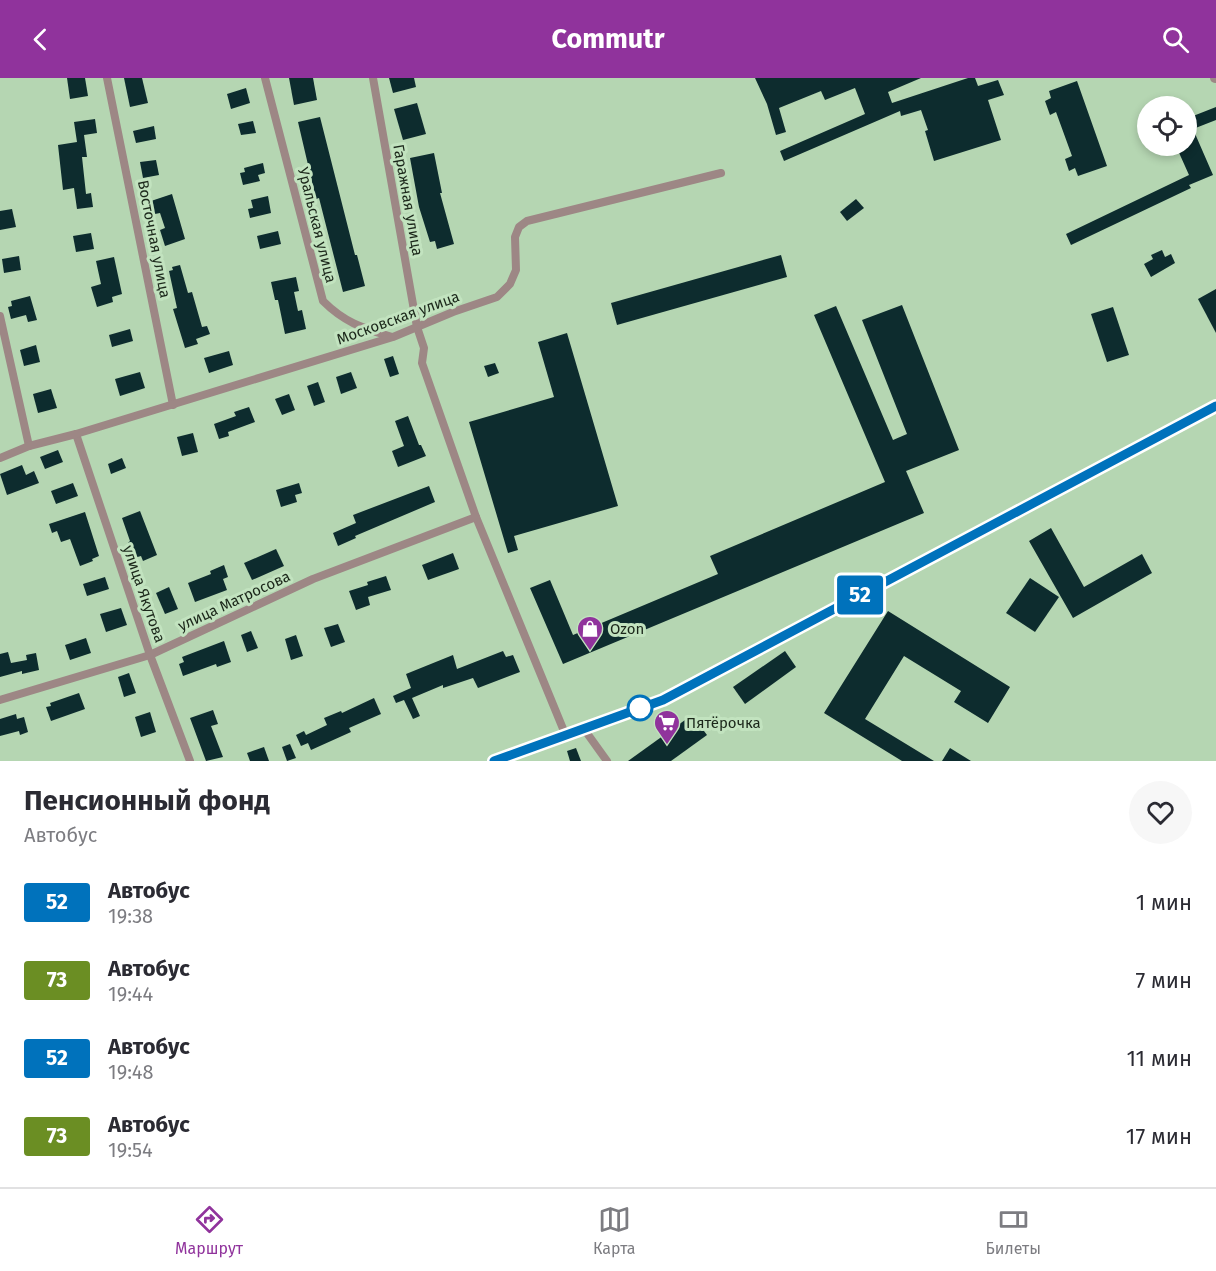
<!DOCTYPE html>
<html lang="ru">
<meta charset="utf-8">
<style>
body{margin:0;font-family:"Fira Sans",sans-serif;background:#f7f7f7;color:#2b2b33;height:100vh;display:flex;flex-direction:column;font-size:22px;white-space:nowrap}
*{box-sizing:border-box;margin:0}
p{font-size:20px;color:#7c7c81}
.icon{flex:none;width:33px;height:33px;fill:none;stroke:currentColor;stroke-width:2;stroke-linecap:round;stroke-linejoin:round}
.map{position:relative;height:683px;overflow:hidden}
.drawer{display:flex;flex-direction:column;background:#fff;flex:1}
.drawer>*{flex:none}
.badge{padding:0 12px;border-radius:4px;font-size:21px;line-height:39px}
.controls{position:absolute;left:1137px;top:18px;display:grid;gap:12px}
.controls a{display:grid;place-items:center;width:60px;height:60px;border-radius:50%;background:#fff;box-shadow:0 3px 9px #0003;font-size:30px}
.map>.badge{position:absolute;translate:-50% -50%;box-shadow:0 0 0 3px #fff}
.round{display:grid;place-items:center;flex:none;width:63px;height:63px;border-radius:32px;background:#f7f7f7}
.summary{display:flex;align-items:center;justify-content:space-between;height:102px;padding:0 24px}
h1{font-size:28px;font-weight:700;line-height:45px}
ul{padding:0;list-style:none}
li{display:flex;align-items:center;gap:18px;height:78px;padding:0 24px}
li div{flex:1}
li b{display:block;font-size:22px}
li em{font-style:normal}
li .badge{min-width:66px;font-weight:700;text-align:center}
header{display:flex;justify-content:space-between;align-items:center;height:78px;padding:0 24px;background:#90339c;color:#fff;font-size:27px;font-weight:700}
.menu{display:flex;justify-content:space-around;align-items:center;height:84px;border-top:2px solid #e1e1e2;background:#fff;font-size:16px;color:#7c7c81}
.menu a{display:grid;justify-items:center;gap:3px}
.menu .current{color:#90339c}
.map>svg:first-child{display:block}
.building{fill:#0d2c2e}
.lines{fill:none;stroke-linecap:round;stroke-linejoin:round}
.minor{stroke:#9d8785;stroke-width:8}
.tertiary{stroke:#9d8785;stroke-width:10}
.secondary{stroke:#856563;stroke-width:12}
.line-casing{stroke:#fff;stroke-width:14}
.line{stroke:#0072bc;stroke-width:9}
.stop-dot{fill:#fff;stroke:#0072bc;stroke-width:3}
.labels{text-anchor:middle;stroke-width:6;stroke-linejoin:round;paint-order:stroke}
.street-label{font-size:15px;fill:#1b271a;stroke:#c2e3bf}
.poi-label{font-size:15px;fill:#1b271a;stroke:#c2e3bf;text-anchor:start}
</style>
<header><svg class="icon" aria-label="back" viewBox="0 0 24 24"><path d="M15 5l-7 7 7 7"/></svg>Commutr<svg class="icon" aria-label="search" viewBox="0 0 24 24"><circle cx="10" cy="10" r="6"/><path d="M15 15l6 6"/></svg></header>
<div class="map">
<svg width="1216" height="683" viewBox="0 0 1216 683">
<rect width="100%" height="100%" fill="#b5d6b2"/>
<!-- building -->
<g class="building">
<polygon points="67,0 85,0 88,18 70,21"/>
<polygon points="124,0 142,0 148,25 130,29"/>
<polygon points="289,0 313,0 317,22 294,27"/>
<polygon points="389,0 414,0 416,9 393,15"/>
<polygon points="755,0 921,0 888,14 892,25 968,0 975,0 978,8 998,2 1004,17 988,22 1001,62 934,83 925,53 928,52 921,32 901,38 900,33 784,83 780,73 865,36 855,10 825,22 821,13 779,30 786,54 776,57 767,26"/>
<polygon points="1077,3 1107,88 1078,98 1075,90 1069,93 1065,81 1072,78 1056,34 1050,37 1045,23 1051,20 1049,13"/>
<polygon points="246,10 250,25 231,31 227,16"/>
<polygon points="417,25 426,56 403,62 394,31"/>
<polygon points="1216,29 1216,42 1193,51 1213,97 1189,107 1191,110 1071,167 1066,156 1189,97 1176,68 1186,68 1186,36 1188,40"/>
<polygon points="320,39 355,177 357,177 365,208 343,214 319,120 316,121 298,44"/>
<polygon points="95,41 97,55 84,57 87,79 82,79 86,116 91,115 93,129 77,131 74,110 63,112 58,67 77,64 74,44"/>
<polygon points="253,43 256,55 241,57 238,46"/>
<polygon points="154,48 156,61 136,65 133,53"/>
<polygon points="434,75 442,115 440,115 454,166 437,171 435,163 430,164 419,129 410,80"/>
<polygon points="156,82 159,97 143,100 140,84"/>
<polygon points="263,85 265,95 258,97 260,103 243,107 240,95 245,94 244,90"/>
<polygon points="172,116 185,161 165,168 160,152 165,150 160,135 155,136 151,123"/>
<polygon points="268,118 271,135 250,140 248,131 253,130 251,122"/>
<polygon points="856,121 864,130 847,143 840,134"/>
<polygon points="12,131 16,149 0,152 0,133"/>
<polygon points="278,153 281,166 260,171 257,158"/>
<polygon points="91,155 94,171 76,174 73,158"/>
<polygon points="1162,172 1165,179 1171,176 1175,185 1151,199 1144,186 1153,181 1151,177"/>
<polygon points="781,177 787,199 617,247 611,225"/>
<polygon points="19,178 21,192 4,195 2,181"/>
<polygon points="114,179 122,216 112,219 113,224 97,229 91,209 101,206 96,183"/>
<polygon points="180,187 188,215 192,214 202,249 207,248 210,256 196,261 198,266 185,270 173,231 177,230 169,193 173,192 172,189"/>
<polygon points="296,199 299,213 294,214 298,233 302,232 306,251 285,256 278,222 275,222 271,204"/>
<polygon points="1216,211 1216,255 1198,221"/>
<polygon points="30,218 37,242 28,244 26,237 11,241 8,229 12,228 11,223"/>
<polygon points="902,227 959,372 906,393 924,435 563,586 530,510 550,502 573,557 718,496 710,478 885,404 814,237 836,228 893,362 907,356 862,242"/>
<polygon points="1113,229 1129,277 1107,284 1091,236"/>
<polygon points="130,251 133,263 112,269 109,257"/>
<polygon points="567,255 618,428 514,458 518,472 508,475 469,344 554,319 538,264"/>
<polygon points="36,267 40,284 24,288 20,272"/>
<polygon points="229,273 233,287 209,295 204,280"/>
<polygon points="393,278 399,296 390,299 384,281"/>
<polygon points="495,285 499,295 488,299 484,288"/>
<polygon points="140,294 145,310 120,318 115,301"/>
<polygon points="351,294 357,310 341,316 336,299"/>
<polygon points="318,304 325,324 314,328 307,308"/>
<polygon points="51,311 57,330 38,335 33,316"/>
<polygon points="289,316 295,332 282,337 275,321"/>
<polygon points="249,329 255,344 228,354 229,358 219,361 214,346 236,338 234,334"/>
<polygon points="408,338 419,367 421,367 426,378 398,389 392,373 404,368 395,343"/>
<polygon points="193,355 198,374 182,378 177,359"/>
<polygon points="58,372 63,384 45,391 40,379"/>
<polygon points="122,380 126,390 111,396 108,386"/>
<polygon points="22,387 26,397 34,393 39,405 7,417 0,396"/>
<polygon points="73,405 78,418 56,426 51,413"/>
<polygon points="299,405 302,415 295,417 297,424 281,429 276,412"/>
<polygon points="429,408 435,424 355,458 356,460 338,468 333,455 356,445 353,437"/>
<polygon points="140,433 157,477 143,483 141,478 134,480 128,465 130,463 122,440"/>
<polygon points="85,434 99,478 92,481 93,483 80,488 70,461 61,464 57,453 52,455 49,446"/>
<polygon points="1051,450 1084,509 1142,476 1152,495 1073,540 1029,463"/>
<polygon points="276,471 284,488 252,502 244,485"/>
<polygon points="453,475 459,491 428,502 422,487"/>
<polygon points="224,487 228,499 223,501 227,512 195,524 188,505 211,496 210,493"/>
<polygon points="386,498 391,512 368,519 370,527 356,532 349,513 368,507 367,504"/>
<polygon points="105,499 109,511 87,518 83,506"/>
<polygon points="1030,500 1059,519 1035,554 1006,535"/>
<polygon points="169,509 178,531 165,536 156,515"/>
<polygon points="121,530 127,547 106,554 100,536"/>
<polygon points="888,533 1010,609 988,645 954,624 961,613 904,578 865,641 934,683 902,683 824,635"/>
<polygon points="338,546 345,564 331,569 324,550"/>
<polygon points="251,553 258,570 247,574 241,557"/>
<polygon points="296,557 303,578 291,582 285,561"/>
<polygon points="86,560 91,575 70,582 65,567"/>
<polygon points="224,563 231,584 217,589 216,586 183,598 179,586 184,584 182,579"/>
<polygon points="503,573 506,579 513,577 520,594 478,610 473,600 443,610 443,607 412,620 420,638 413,641 404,622 396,625 393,618 411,610 406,596 453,577 457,591"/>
<polygon points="785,573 796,589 745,626 733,609"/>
<polygon points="8,574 11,585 27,582 26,577 36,575 39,592 22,596 22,593 0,599 0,576"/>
<polygon points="129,595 136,615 124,619 118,599"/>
<polygon points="79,615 85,631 51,643 46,629 51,628 50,625"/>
<polygon points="374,620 381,636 349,650 351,654 311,672 308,665 301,668 296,657 304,653 306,657 327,647 324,640 341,633 342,635"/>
<polygon points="213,632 218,646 211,648 223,679 206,683 190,640"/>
<polygon points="150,634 156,654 141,659 135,639"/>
<polygon points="16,636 17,641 24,639 28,654 20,657 19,653 0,658 0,641"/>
<polygon points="692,637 707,657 671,683 628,683"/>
<polygon points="290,666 296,680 287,683 282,669"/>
<polygon points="264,669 269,683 250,683 247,675"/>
<polygon points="576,670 581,683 570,683 567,673"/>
<polygon points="950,670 971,683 942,683"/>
</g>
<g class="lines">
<!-- minor -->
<g class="minor">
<polyline points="107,0 173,327"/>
<path d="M265,0L323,223C345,245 363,250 392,259"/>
<polyline points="373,0 417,249 424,270 422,285 476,439 566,658"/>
<polyline points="0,238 29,368"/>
<polyline points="76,356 150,577 190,683"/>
<polyline points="0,380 29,368 76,356 393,259 453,234 497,219 510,206 516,192 515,159 519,149 527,143 721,95"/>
<polyline points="0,622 150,577 313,501 476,439"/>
<polyline points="584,651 607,683"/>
</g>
<!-- tertiary -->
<polyline class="tertiary" points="1215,0 1216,0"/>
<!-- secondary -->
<polyline class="secondary" points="494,683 663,622 1216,328"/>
</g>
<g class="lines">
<defs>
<polyline id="line" points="494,683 663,622 1216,328"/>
</defs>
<!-- line casing -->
<use href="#line" class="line-casing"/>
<!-- line -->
<use href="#line" class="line"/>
</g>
<!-- icons -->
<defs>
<symbol id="shop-pin" viewBox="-11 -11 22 30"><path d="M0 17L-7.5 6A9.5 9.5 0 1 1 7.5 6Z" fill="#90339c" stroke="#c2e3bf"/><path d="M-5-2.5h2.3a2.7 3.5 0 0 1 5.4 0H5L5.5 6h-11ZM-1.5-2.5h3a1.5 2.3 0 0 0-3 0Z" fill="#fff"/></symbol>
<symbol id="supermarket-pin" viewBox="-11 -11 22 30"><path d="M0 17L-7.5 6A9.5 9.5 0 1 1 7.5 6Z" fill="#90339c" stroke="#c2e3bf"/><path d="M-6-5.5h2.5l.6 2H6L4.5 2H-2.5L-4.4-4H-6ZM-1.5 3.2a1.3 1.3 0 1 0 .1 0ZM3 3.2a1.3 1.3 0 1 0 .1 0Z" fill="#fff"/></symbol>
</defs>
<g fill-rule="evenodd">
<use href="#shop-pin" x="575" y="536" width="30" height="40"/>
<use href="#supermarket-pin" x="652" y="630" width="30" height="40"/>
</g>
<!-- markers -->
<circle class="stop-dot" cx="640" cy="630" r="12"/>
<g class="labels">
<!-- street labels -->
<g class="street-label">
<text transform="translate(408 122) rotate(80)" y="5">Гаражная улица</text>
<text transform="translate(317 147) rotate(76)" y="5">Уральская улица</text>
<text transform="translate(154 161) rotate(79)" y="5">Восточная улица</text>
<text transform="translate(398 240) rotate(-20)" y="5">Московская улица</text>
<text transform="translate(144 516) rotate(71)" y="5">улица Якутова</text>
<text transform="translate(234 523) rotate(-25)" y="5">улица Матросова</text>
</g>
<!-- poi labels -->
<g class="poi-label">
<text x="610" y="556">Ozon</text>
<text x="686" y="650">Пятёрочка</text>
</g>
</g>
</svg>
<div class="controls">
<a><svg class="icon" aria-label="locate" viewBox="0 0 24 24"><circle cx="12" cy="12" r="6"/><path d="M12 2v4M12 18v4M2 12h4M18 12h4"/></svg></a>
</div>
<b class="badge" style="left:860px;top:517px;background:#0072bc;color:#fff">52</b>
</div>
<section class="drawer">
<div class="summary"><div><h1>Пенсионный фонд</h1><p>Автобус</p></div><a class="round"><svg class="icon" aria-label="heart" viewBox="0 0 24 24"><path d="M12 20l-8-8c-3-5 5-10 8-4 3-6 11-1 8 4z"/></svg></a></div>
<ul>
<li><span class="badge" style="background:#0072bc;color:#fff">52</span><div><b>Автобус</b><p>19:38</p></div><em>1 мин</em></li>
<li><span class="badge" style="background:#6b8e23;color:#fff">73</span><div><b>Автобус</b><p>19:44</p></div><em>7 мин</em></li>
<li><span class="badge" style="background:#0072bc;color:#fff">52</span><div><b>Автобус</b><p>19:48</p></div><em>11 мин</em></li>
<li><span class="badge" style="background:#6b8e23;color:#fff">73</span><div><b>Автобус</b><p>19:54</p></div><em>17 мин</em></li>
</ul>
</section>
<nav class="menu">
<a class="current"><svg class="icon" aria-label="directions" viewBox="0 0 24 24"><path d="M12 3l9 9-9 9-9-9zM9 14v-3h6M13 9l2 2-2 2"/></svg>Маршрут</a>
<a><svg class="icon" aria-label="map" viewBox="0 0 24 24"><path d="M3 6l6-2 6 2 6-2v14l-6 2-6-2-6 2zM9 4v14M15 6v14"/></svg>Карта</a>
<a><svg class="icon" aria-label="tickets" viewBox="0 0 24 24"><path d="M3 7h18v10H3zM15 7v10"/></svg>Билеты</a>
</nav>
